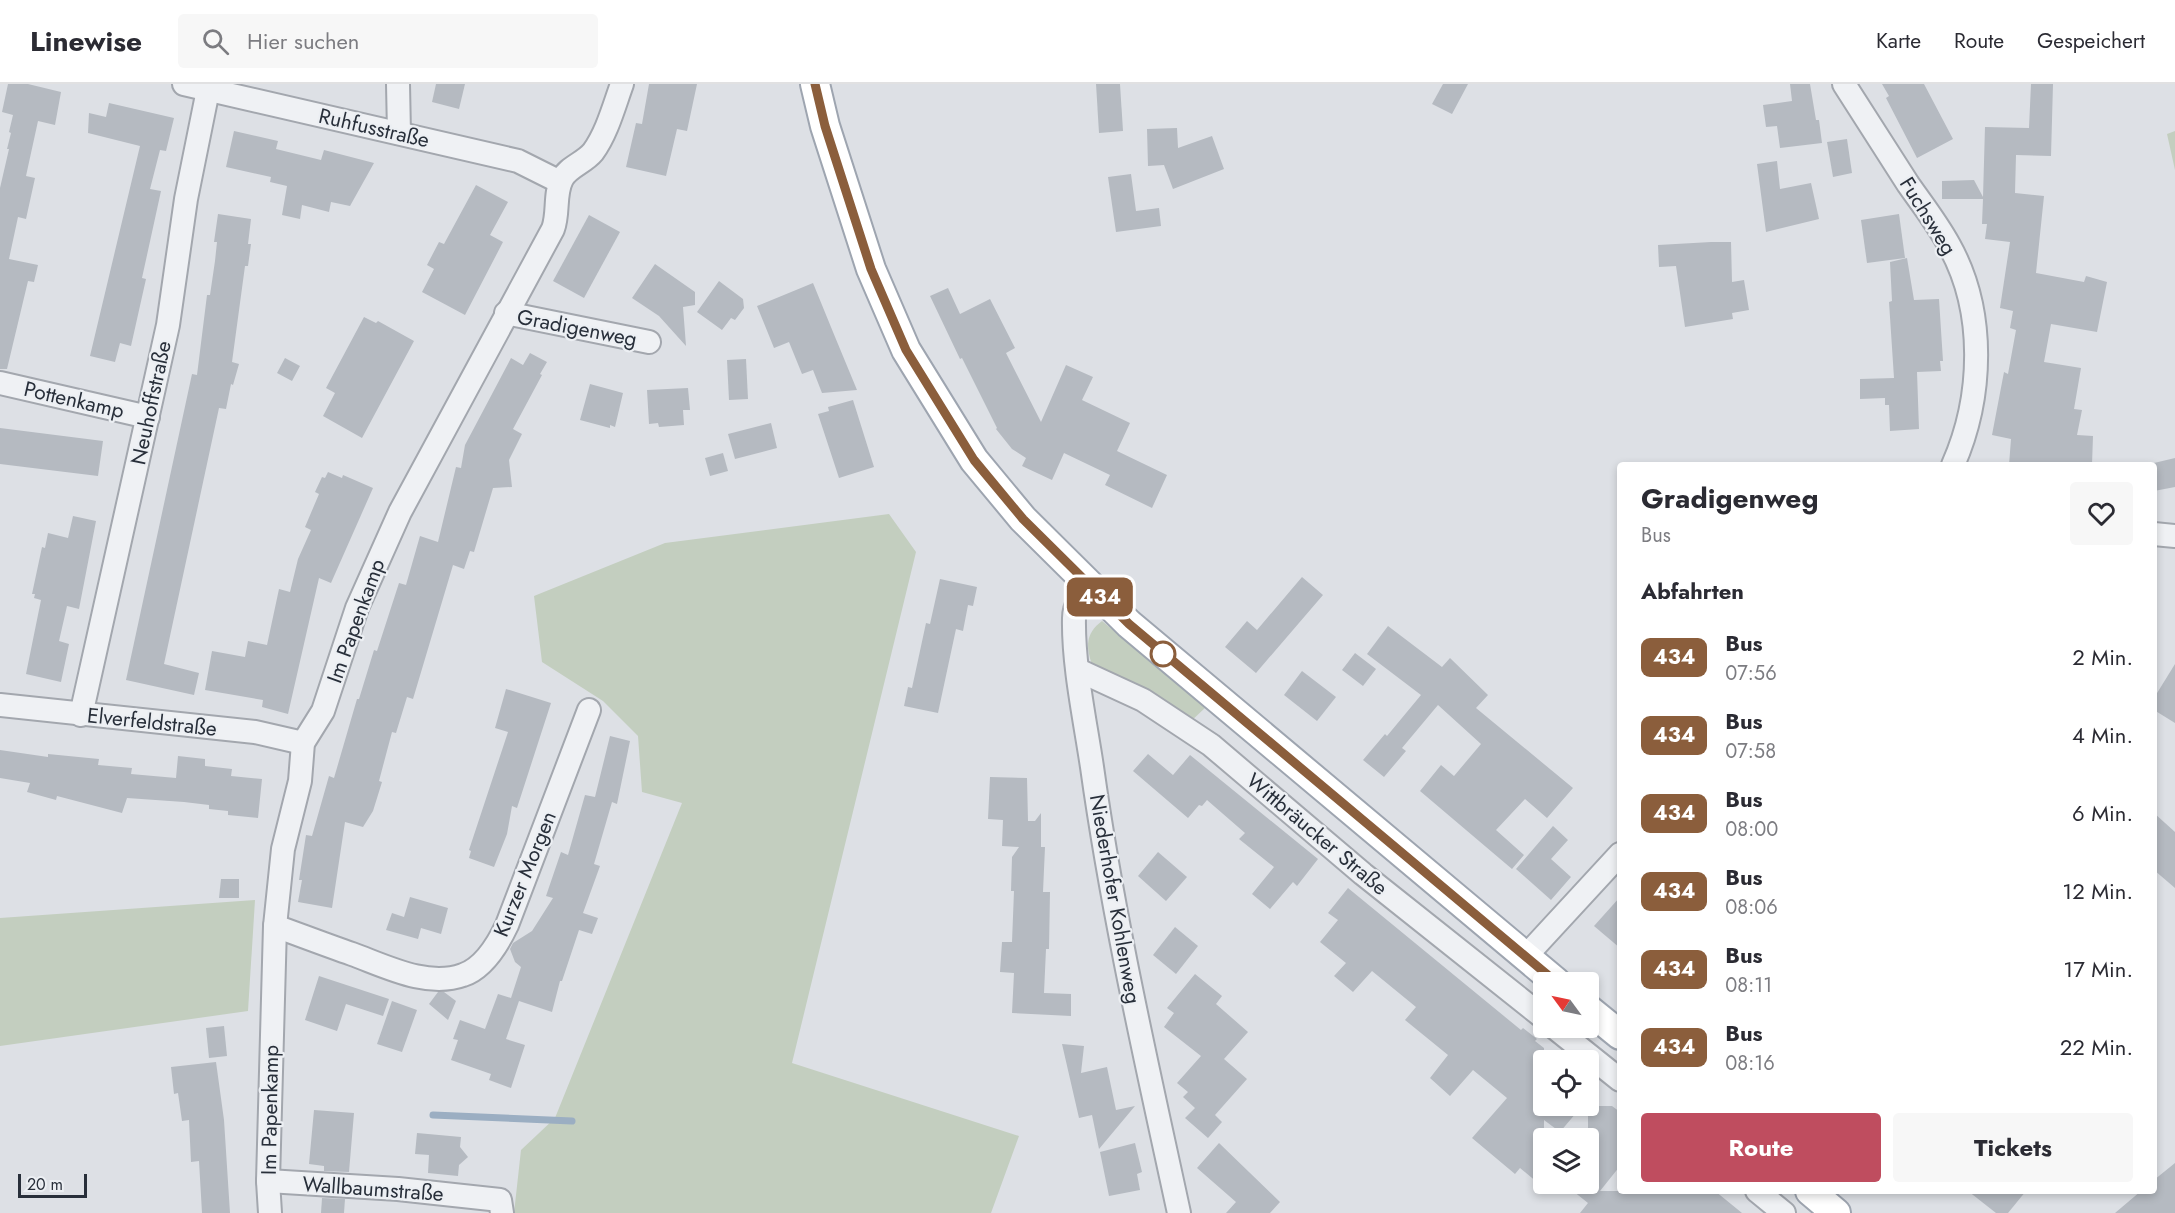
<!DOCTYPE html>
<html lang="de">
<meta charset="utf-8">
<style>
body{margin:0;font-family:Jost,sans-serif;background:#f7f7f7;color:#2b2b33;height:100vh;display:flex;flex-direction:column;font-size:22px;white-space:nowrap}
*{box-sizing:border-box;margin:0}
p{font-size:20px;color:#7c7c81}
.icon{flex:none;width:33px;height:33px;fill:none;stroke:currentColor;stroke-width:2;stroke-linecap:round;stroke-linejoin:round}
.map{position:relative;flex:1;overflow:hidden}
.drawer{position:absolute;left:1617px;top:378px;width:540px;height:732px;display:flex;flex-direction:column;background:#fff;border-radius:6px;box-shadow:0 3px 9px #0003}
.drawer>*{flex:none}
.badge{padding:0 12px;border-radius:9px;font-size:21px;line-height:39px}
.needle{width:39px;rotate:303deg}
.tools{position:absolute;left:1533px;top:888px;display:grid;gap:12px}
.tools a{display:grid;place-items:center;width:66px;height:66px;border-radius:6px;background:#fff;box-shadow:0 3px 9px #0003;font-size:30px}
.scale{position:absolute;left:18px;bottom:15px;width:69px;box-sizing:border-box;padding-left:6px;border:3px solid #282f3a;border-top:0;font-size:16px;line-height:21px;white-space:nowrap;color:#282f3a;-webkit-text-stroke:4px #eceff3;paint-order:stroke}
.map>.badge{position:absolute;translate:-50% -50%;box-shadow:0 0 0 3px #fff}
h2{padding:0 24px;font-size:22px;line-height:54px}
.round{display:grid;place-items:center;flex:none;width:63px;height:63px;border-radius:6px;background:#f7f7f7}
.headline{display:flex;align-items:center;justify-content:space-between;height:102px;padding:0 24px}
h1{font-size:28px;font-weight:700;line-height:45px}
.button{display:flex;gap:12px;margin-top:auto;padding:12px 24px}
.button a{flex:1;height:69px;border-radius:6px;background:#bf4d5f;color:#fff;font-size:24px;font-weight:700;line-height:69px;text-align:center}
.button a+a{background:#f7f7f7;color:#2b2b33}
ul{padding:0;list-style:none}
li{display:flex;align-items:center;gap:18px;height:78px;padding:0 24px}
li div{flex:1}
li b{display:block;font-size:22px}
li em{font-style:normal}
li .badge{min-width:66px;font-weight:700;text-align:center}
header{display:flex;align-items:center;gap:36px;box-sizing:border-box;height:84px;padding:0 30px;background:#fff;border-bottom:2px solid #e1e1e2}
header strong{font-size:28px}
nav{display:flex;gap:33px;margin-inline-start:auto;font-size:21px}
.search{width:420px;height:54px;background:#f7f7f7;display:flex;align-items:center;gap:15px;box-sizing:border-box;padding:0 21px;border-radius:6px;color:#7c7c81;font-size:22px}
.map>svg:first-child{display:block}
.green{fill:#c3cebf}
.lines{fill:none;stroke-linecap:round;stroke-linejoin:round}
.stream{stroke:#9baec2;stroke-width:7}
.building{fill:#b5bac1}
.minor-casing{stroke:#a3a7ae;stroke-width:26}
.major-casing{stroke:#9ea5b0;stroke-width:32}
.minor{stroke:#eff1f4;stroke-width:22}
.major{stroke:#fff;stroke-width:28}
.line-casing{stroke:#fff;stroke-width:14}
.line{stroke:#8b5e3c;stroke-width:9}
.stop-dot{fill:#fff;stroke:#8b5e3c;stroke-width:3}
.labels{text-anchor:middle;stroke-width:4.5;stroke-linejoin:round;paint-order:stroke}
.street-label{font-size:21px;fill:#282f3a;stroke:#eceff3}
</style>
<header>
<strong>Linewise</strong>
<div class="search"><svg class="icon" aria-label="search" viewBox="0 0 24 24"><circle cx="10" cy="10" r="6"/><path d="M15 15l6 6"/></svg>Hier suchen</div>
<nav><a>Karte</a><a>Route</a><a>Gespeichert</a></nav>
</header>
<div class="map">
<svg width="2175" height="1129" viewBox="0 0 2175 1129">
<rect width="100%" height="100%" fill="#dde0e5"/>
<!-- green -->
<g class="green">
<polygon points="2175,47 2175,86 2167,50"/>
<polygon points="889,430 916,468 792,979 1019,1052 991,1129 514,1129 521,1066 555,1034 682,719 642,708 638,652 603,617 542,578 534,512 665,459"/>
<path d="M1102,537L1206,623L1189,639L1092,581C1086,562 1085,550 1102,537Z"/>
<polygon points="255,816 248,927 0,962 0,834"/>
</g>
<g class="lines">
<!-- stream -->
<polyline class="stream" points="433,1031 572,1037"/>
</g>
<!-- building -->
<g class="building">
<polygon points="8,0 28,0 61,8 55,41 38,37 26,92 35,94 26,135 18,133 9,175 38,181 34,198 28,197 7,285 0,285 0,104 9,65 7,65 11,49 9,48 13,31 2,28"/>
<polygon points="436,0 465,0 459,25 432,18"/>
<polygon points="649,0 697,0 687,47 677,45 666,92 626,83 636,39 642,40"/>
<polygon points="1096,0 1120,0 1123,47 1099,49"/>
<polygon points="1443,0 1468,0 1452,30 1432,20"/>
<polygon points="1790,0 1810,0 1816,36 1819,36 1822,59 1780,64 1777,42 1766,43 1763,21 1792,17"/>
<polygon points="1882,0 1924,0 1953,55 1917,74 1886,14 1889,12"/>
<polygon points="2031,0 2053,0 2051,72 2016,71 2015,109 2044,112 2036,189 2084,198 2086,192 2107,198 2097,248 2051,240 2044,278 2081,284 2074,325 2082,326 2077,351 2093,352 2092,381 2009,381 2011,355 1992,351 2004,288 2008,290 2016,246 2010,244 2013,227 2000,224 2010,158 1985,155 1987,140 1982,140 1983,115 1942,115 1942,97 1974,96 1983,113 1985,43 2029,44"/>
<polygon points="109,19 174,34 166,67 160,66 150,105 161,107 142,194 146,195 131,262 120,259 115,278 90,272 140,62 88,49 89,29 106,33"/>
<polygon points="1177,44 1178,64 1212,52 1224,85 1173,105 1164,81 1148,82 1147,45"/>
<polygon points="234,47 278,57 276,65 321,76 324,66 374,79 350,122 331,118 329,128 302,121 300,135 282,131 287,102 270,98 271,93 226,83"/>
<polygon points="1847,55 1852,89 1833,93 1827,58"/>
<polygon points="1777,77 1780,105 1811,99 1819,135 1766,148 1757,80"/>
<polygon points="1131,90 1136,127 1159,124 1161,142 1116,148 1108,93"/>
<polygon points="476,101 508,118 490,151 503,158 465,231 422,208 434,185 427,181 439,158 444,160"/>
<polygon points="218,130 251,135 248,160 251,160 248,182 245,182 232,278 239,280 233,301 231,300 226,325 219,324 164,580 199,589 194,611 126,596 192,290 197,291 207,211 210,211 215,177 217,158 214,158"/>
<polygon points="1899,130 1905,174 1867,179 1861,136"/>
<polygon points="589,131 620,148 584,214 553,197"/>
<polygon points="1711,158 1731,158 1732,198 1744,196 1749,226 1732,229 1733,235 1685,243 1676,182 1659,183 1658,161"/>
<polygon points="1907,174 1914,216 1939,215 1943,277 1940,277 1941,287 1917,288 1919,345 1890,347 1889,321 1885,321 1885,314 1860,315 1860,295 1894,294 1889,218 1892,217 1890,178"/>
<polygon points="655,180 695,208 695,221 683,223 686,262 659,232 632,214"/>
<polygon points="719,197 743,215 744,224 735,236 731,234 722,246 697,228"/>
<polygon points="813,199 833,248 857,306 822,309 813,286 802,290 789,258 774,264 757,222"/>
<polygon points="948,204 960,230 990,215 1015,264 1006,269 1041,338 1066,281 1093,293 1082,316 1130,339 1117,367 1167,391 1152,424 1105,401 1110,391 1064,369 1052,396 1022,382 1026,374 1012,365 996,345 997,344 962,274 960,275 930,212"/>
<polygon points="364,233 376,239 378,237 414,257 362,354 323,332 335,309 326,304"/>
<polygon points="530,269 547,278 540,290 542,291 513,345 522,350 509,376 512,403 493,404 474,468 470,467 464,485 453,481 413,615 407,613 396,649 392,648 379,697 382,698 373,727 363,743 345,738 332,824 298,818 302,796 299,796 306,751 312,752 329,692 334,694 357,615 359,615 374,566 377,567 399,499 406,501 420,452 438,458 456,383 461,384 465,361 511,274 523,281"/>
<polygon points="285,274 300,282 292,297 277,289"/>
<polygon points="746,275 748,315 729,316 727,276"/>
<polygon points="590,300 623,309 615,343 610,341 610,344 580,336"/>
<polygon points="688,304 690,326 683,326 684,341 659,343 658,339 649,340 647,306"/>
<polygon points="853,316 874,383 839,394 818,330 829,327 828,323"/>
<polygon points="771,339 777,364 735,375 728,350"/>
<polygon points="0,344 103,357 98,392 0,380"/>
<polygon points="723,369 728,387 710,392 705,374"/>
<polygon points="2175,374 2175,403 2154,407 2154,379"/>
<polygon points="328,388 342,394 343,391 373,404 331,499 319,494 288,630 262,623 263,616 205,606 212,567 245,573 248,557 267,561 279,505 290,508 298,475 311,446 305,443 319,410 315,408 322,393 325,394"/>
<polygon points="73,432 96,437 79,525 67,522 59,557 69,560 61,598 26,590 41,516 34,514 35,510 32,510 42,463 45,464 48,449 68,454"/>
<polygon points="1302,493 1323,511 1256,589 1225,563 1247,537 1257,546"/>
<polygon points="940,495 977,503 973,522 968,521 963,547 956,545 938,629 904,622 908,603 912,604 926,539 930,540"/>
<polygon points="1388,542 1442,583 1450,574 1488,611 1476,624 1573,704 1547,734 1525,715 1496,746 1524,771 1512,785 1420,707 1441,681 1454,692 1481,660 1438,621 1402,664 1406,667 1384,693 1363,676 1385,650 1387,652 1421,611 1367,570"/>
<polygon points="1355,569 1376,585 1363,602 1342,586"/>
<polygon points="2175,580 2175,639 2154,626 2154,614"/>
<polygon points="1302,587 1336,613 1317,637 1284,611"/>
<polygon points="506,605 551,619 517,724 512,722 507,750 494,783 469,774 471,767 469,766 508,648 495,644"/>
<polygon points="610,652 630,657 617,720 612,718 594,780 600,782 583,829 598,834 592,850 579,846 562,897 560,897 552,928 519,917 506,955 525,961 511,1004 489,996 491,990 451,976 458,956 453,955 460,936 485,945 498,910 511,914 521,883 515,878 510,865 513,859 532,847 553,814 546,812 561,768 568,771 585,711 595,713"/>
<polygon points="0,666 48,673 48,670 99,675 98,681 132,684 131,690 176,694 178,672 205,675 205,682 232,685 231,692 262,695 258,734 228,731 228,727 209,725 209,721 184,718 127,714 122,729 57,712 56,716 27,708 30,699 0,694"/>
<polygon points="1148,670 1173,691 1190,671 1318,775 1297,802 1293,798 1270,825 1252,810 1274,783 1239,755 1245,749 1207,716 1202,722 1199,721 1188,734 1133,687"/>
<polygon points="990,693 1027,694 1028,737 1035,737 1041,729 1041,763 1045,763 1043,808 1050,808 1049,865 1046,865 1044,909 1071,910 1071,932 1012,929 1014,889 1000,888 1002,858 1012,858 1014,807 1011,807 1012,773 1019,763 1002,762 1003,736 988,735"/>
<polygon points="2154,729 2175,748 2175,804 2154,786"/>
<polygon points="1553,742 1568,756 1551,775 1571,793 1551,816 1516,785"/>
<polygon points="1158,768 1187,793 1166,817 1138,792"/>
<polygon points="221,795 239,795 239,814 219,814"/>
<polygon points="1348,804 1510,937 1521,946 1523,944 1537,955 1535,957 1544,964 1544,1022 1582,1022 1560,1048 1544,1036 1544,1104 1520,1084 1515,1090 1472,1054 1507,1014 1473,986 1450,1012 1430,994 1448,971 1405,936 1416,923 1372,887 1353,908 1334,892 1346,879 1320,858 1338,836 1328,829"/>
<polygon points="410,813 448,824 441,850 421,844 418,855 386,846 392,829 404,833"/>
<polygon points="1620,813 1620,864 1594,842"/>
<polygon points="1175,843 1198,862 1176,890 1153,871"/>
<polygon points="1195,890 1222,912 1216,920 1248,948 1224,975 1247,995 1215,1031 1222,1038 1208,1054 1185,1034 1195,1024 1183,1013 1188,1008 1177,999 1201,972 1164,943 1174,929 1167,924"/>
<polygon points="319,892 389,915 383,932 346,920 337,947 305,936"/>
<polygon points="438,908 444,908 456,917 448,936 429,920"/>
<polygon points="392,917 417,926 402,968 377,960"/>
<polygon points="224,942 227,972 209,974 206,944"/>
<polygon points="1062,960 1084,962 1081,989 1107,983 1116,1026 1135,1022 1099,1065 1092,1031 1079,1034"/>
<polygon points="216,978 224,1036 230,1129 202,1129 199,1077 191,1078 189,1036 182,1037 178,1009 174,1010 171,983"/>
<polygon points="1588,1022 1612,1022 1620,1028 1620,1082 1600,1107 1715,1107 1742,1129 1580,1129 1588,1119 1573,1107 1588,1107"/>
<polygon points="314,1026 354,1029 349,1088 324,1087 324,1082 309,1080"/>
<polygon points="417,1049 461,1053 460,1063 468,1073 459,1081 458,1092 428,1089 429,1071 415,1070"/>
<polygon points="1135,1059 1142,1088 1137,1090 1140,1106 1109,1112 1100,1068"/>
<polygon points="1219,1059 1280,1118 1270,1129 1226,1129 1236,1118 1197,1084"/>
<polygon points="2175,1079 2175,1129 2115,1129 2141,1107 2154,1107 2154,1096"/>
<polygon points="1968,1107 2026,1107 2008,1129 1996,1129"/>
<polygon points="322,1114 345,1115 344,1129 321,1129"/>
</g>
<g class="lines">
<defs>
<g id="minor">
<polyline points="184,0 518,77 560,98"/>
<polyline points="398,0 399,49"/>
<path d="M1844,0C1865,33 1887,67 1908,100C1922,120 1937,139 1949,161C1986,227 1983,313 1953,381"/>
<polyline points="506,229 649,258"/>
<polyline points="0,299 148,333"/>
<polyline points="2154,450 2175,452"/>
<path d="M1089,502C1081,512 1074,521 1074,534C1073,581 1085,636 1092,683C1113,833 1147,981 1179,1129"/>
<polyline points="1078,586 1143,616 1211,661 1363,790 1544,934"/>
<polyline points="0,621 255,648 303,659"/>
<polyline points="81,631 168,241 186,115 208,6"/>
<path d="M275,842C300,851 326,861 352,870C385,882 427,904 463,891C484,884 498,860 507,841L589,626"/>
<polyline points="1525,873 1620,770"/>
<polyline points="1555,944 1620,996"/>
<polyline points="268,1097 398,1105 500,1116 502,1129"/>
<polyline points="1757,1107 1784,1129"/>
<path d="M270,1129L268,1097L275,842L283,765L300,697L303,659L323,627L357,524L400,428L553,145C559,129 554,110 562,95C568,83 584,79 593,68C607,49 614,22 622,0"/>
</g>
<g id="major">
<polyline points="815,0 825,42 871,185 906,266 974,376 1023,435 1129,540 1556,898"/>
<polyline points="1588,925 1620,951"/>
<polyline points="1810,1107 1836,1129"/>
</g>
</defs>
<!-- minor casing -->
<use href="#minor" class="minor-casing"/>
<!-- major casing -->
<use href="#major" class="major-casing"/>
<!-- minor -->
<use href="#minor" class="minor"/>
<!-- major -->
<use href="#major" class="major"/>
</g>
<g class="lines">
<defs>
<polyline id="line" points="815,0 825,42 871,185 906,266 974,376 1023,435 1129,540 1556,898"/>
</defs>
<!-- line casing -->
<use href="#line" class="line-casing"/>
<!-- line -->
<use href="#line" class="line"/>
</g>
<!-- markers -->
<circle class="stop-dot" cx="1163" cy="570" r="12"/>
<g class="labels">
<!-- street labels -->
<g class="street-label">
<text transform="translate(374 44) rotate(13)" y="7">Ruhfusstraße</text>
<text transform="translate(1928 132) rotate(58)" y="7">Fuchsweg</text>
<text transform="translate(577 244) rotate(11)" y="7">Gradigenweg</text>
<text transform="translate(74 316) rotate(13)" y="7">Pottenkamp</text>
<text transform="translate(151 319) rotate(-78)" y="7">Neuhoffstraße</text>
<text transform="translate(356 537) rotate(-70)" y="7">Im Papenkamp</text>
<text transform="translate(152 638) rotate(6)" y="7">Elverfeldstraße</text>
<text transform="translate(1317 750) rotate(40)" y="7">Wittbräucker Straße</text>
<text transform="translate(525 790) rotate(-68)" y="7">Kurzer Morgen</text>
<text transform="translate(1115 815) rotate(80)" y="7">Niederhofer Kohlenweg</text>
<text transform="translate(270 1026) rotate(-89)" y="7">Im Papenkamp</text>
<text transform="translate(373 1105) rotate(4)" y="7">Wallbaumstraße</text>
</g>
</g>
</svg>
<div class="tools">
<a><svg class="needle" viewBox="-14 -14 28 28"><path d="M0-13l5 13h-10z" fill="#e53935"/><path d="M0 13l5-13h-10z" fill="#7c7c81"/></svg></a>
<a><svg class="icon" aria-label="locate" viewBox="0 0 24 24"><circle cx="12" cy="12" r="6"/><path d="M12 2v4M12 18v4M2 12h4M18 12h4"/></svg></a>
<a><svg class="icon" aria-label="layers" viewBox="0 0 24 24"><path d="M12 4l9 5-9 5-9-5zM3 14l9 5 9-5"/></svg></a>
</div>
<div class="scale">20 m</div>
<b class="badge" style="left:1100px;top:513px;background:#8b5e3c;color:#fff">434</b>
<section class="drawer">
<div class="headline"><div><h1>Gradigenweg</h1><p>Bus</p></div><a class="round"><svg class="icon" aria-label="heart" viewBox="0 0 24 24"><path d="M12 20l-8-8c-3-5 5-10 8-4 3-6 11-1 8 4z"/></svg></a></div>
<h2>Abfahrten</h2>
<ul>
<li><span class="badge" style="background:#8b5e3c;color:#fff">434</span><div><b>Bus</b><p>07:56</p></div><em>2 Min.</em></li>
<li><span class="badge" style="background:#8b5e3c;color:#fff">434</span><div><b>Bus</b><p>07:58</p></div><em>4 Min.</em></li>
<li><span class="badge" style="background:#8b5e3c;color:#fff">434</span><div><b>Bus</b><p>08:00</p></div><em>6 Min.</em></li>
<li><span class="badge" style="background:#8b5e3c;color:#fff">434</span><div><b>Bus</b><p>08:06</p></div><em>12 Min.</em></li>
<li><span class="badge" style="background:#8b5e3c;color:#fff">434</span><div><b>Bus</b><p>08:11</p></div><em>17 Min.</em></li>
<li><span class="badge" style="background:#8b5e3c;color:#fff">434</span><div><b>Bus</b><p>08:16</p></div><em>22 Min.</em></li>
</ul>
<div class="button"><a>Route</a><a>Tickets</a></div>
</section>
</div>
